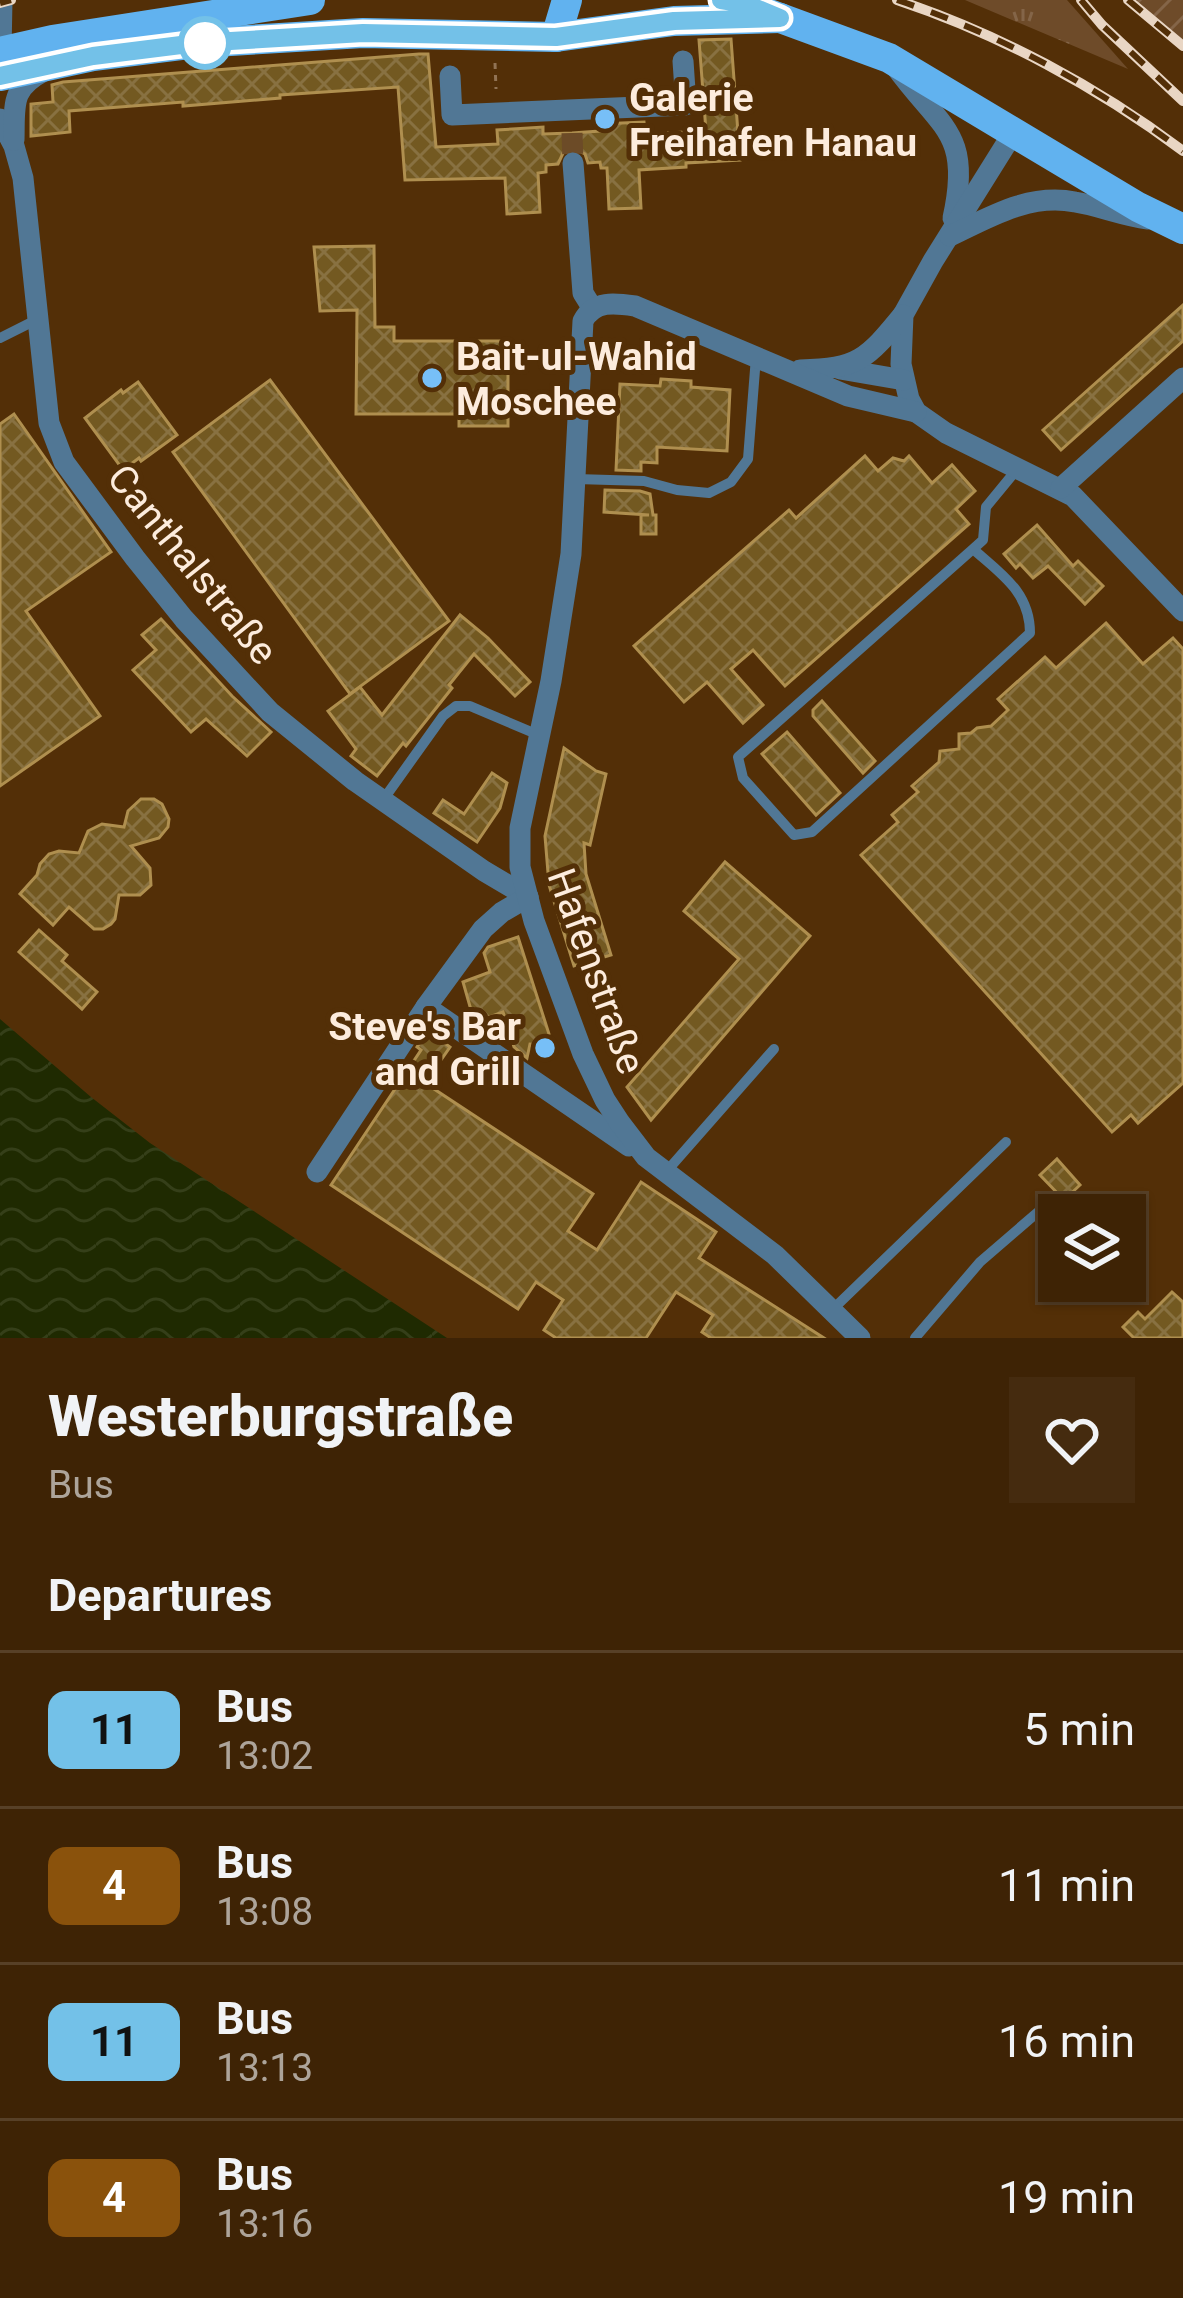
<!DOCTYPE html>
<meta charset="utf-8">
<style>
body{margin:0;font-family:Roboto,sans-serif;background:#452b0f;color:#f1f3f6;height:100vh;display:flex;flex-direction:column;font-size:45px;white-space:nowrap}
*{box-sizing:border-box;margin:0}
p{font-size:39px;color:#ada49a}
.icon{flex:none;width:66px;height:66px;fill:none;stroke:currentColor;stroke-width:2;stroke-linecap:round;stroke-linejoin:round}
.map{position:relative;height:1338px;overflow:hidden}
.side{display:flex;flex-direction:column;background:#3e2305;flex:1}
.side>*{flex:none}
.badge{padding:0 24px;border-radius:18px;font-size:42px;line-height:78px}
.controls{position:absolute;left:1038px;top:1194px;display:grid;gap:24px}
.controls a{display:grid;place-items:center;width:108px;height:108px;border-radius:0px;background:#3e2305;box-shadow:0 3px 9px #0004,0 0 0 3px #574027;font-size:60px}
.map>.badge{position:absolute;translate:-50% -50%;box-shadow:0 0 0 6px #fff}
h2{padding:0 48px;font-size:45px;line-height:108px}
.round{display:grid;place-items:center;flex:none;width:126px;height:126px;border-radius:0px;background:#452b0f}
.summary{display:flex;align-items:center;justify-content:space-between;height:204px;padding:0 48px}
h1{font-size:57px;font-weight:800;line-height:90px}
ul{padding:0;list-style:none}
li{display:flex;align-items:center;gap:36px;height:156px;padding:0 48px;border-top:3px solid #574027}
li div{flex:1}
li b{display:block;font-size:45px}
li em{font-style:normal}
li .badge{min-width:132px;font-weight:700;text-align:center}
.map>svg:first-child{display:block}
.grass{fill:url(#grass-tufts)}
.garden{fill:url(#garden-furrows)}
.water{fill:url(#water-waves)}
.building{fill:url(#building-cross-hatch);stroke:#af8f4f;stroke-width:3}
.lines{fill:none;stroke-linecap:round;stroke-linejoin:round}
.minor-tunnel{stroke:#6c4b27;stroke-width:21;stroke-dasharray:21 10;stroke-linecap:butt}
.path{stroke:#917354;stroke-width:3;stroke-dasharray:6 6;stroke-linecap:butt}
.service{stroke:#517795;stroke-width:10}
.minor{stroke:#517795;stroke-width:21}
.primary{stroke:#61b2ef;stroke-width:30}
.rail-casing{stroke:#e9d6c4;stroke-width:10}
.rail{stroke:#532f07;stroke-width:6;stroke-dasharray:18;stroke-linecap:butt}
.line-casing{stroke:#fff;stroke-width:27}
.line{stroke:#73c1e8;stroke-width:18}
.stop-dot{fill:#fff;stroke:#73c1e8;stroke-width:6}
.poi-dot{fill:#77bff7;stroke:#532f07;stroke-width:4.5}
.labels{text-anchor:middle;stroke-width:10;stroke-linejoin:round;paint-order:stroke}
.poi-label{font-size:39px;font-weight:bold;fill:#fdecdd;stroke:#532f07;text-anchor:start}
.street-label{font-size:39px;fill:#fdecdd;stroke:#532f07}
</style>
<div class="map">
<svg width="1183" height="1338" viewBox="0 0 1183 1338">
<defs>
<pattern id="grass-tufts" width="24" height="20" patternUnits="userSpaceOnUse" patternTransform="scale(3)"><rect width="24" height="20" fill="#6e4b29"/><path d="M3 7l-1-3M5 7V3M7 7l1-3M15 17l-1-3M17 17v-4M19 17l1-3" fill="none" stroke="#846548"/></pattern>
<pattern id="garden-furrows" width="10" height="10" patternUnits="userSpaceOnUse" patternTransform="scale(3)"><rect width="10" height="10" fill="#6e4b29"/><path d="M-1 1l2-2M0 10L10 0M9 11l2-2" fill="none" stroke="#846548"/></pattern>
<pattern id="water-waves" width="16" height="10" patternUnits="userSpaceOnUse" patternTransform="scale(3)"><rect width="16" height="10" fill="#1f2a01"/><path d="M0 5q4-4 8 0t8 0" fill="none" stroke="#353f19"/></pattern>
<pattern id="building-cross-hatch" width="8" height="8" patternUnits="userSpaceOnUse" patternTransform="scale(3)"><rect width="8" height="8" fill="#735921"/><path d="M0 0l8 8M0 8l8-8" fill="none" stroke="#887141"/></pattern>
</defs>
<rect width="100%" height="100%" fill="#532f07"/>
<!-- grass -->
<polygon class="grass" points="965,0 1067,0 1128,69"/>
<!-- garden -->
<polygon class="garden" points="1133,0 1183,0 1183,40"/>
<!-- water -->
<polygon class="water" points="0,1019 91,1097 150,1143 447,1338 0,1338"/>
<!-- building -->
<g class="building">
<polygon points="731,39 740,160 686,163 686,167 639,170 641,208 609,209 607,168 601,168 600,162 588,163 585,154 573,148 564,151 558,164 546,165 546,172 538,173 540,212 507,214 505,178 405,180 398,87 280,95 280,98 183,106 183,102 69,111 70,132 31,136 31,104 53,102 52,85 63,82 419,54 428,54 436,147 498,144 497,130 543,127 543,134 572,133 600,131 600,124 644,122 645,134 706,131 699,40"/>
<polygon points="374,246 375,327 394,327 394,341 508,341 508,426 459,426 459,414 356,414 357,310 320,311 314,247"/>
<polygon points="1183,305 1183,341 1061,450 1043,430"/>
<polygon points="661,379 691,381 691,387 730,390 727,451 657,447 657,463 641,462 641,471 616,470 620,384 660,386"/>
<polygon points="270,380 449,621 350,694 173,452"/>
<polygon points="138,382 177,435 141,461 139,458 123,470 85,418 121,390 123,393"/>
<polygon points="14,414 111,552 26,611 100,716 0,786 0,424"/>
<polygon points="865,456 878,471 893,458 904,461 909,456 932,483 952,465 975,491 956,509 969,524 785,686 753,650 731,669 763,705 743,723 707,682 684,702 634,646 789,510 796,518"/>
<polygon points="605,490 640,491 650,494 653,515 656,515 656,534 641,534 641,515 649,515 604,512"/>
<polygon points="1037,525 1073,566 1078,561 1103,586 1085,604 1048,566 1033,578 1020,564 1016,568 1004,554"/>
<polygon points="460,615 488,638 530,682 515,696 474,654 449,685 452,688 406,746 403,743 377,776 351,756 356,749 328,711 360,687 382,715"/>
<polygon points="161,619 232,696 271,732 247,756 206,719 191,732 133,670 156,650 142,635"/>
<polygon points="1106,623 1143,664 1173,638 1183,649 1183,1083 1138,1123 1131,1115 1112,1132 861,855 898,822 892,815 918,792 912,786 939,762 940,751 959,749 959,734 971,733 977,728 991,726 1008,710 998,699 1045,657 1056,668"/>
<polygon points="822,701 875,761 863,773 813,716 813,710"/>
<polygon points="787,732 840,793 816,815 762,754"/>
<polygon points="564,748 596,771 606,774 590,845 584,843 586,874 611,955 574,966 549,885 545,836"/>
<polygon points="492,773 507,783 500,808 477,842 434,813 443,800 464,814"/>
<polygon points="141,799 154,799 162,804 169,819 168,827 159,838 131,846 150,868 151,885 140,895 119,895 115,919 111,924 103,929 94,929 69,907 53,925 20,894 37,875 40,864 49,854 59,851 79,853 88,831 102,824 124,827 128,811"/>
<polygon points="725,862 810,936 651,1120 627,1087 739,959 684,911"/>
<polygon points="39,930 67,955 62,961 97,992 82,1009 19,952"/>
<polygon points="518,937 549,1034 546,1045 530,1044 527,1058 514,1047 503,1012 478,1021 474,1009 471,1010 463,982 490,972 484,953 488,947"/>
<polygon points="428,1031 450,1047 425,1083 593,1194 568,1231 597,1250 641,1182 716,1232 699,1258 824,1338 711,1338 702,1332 713,1315 676,1292 646,1338 556,1338 544,1330 563,1300 536,1282 518,1309 331,1185 421,1050 417,1047"/>
<polygon points="1057,1159 1080,1185 1064,1200 1040,1175"/>
<polygon points="1172,1292 1183,1302 1183,1338 1134,1338 1123,1327 1138,1312 1145,1319"/>
</g>
<g class="lines">
<!-- minor-tunnel -->
<polyline class="minor-tunnel" points="572,133 573,163"/>
<!-- path -->
<polyline class="path" points="495,63 496,89"/>
<!-- service -->
<g class="service">
<polyline points="0,338 38,319"/>
<polyline points="576,479 644,481 677,490 709,493 731,482 748,459 756,357"/>
<path d="M973,549C1001,574 1030,592 1030,633L812,832L794,835L743,778L738,757L973,549L983,540L986,507L1018,468"/>
<polyline points="383,800 443,716 456,706 470,706 541,736"/>
<polyline points="666,1172 774,1049"/>
<polyline points="832,1310 1006,1142"/>
<polyline points="915,1338 980,1262 1038,1212"/>
</g>
<!-- minor -->
<g class="minor">
<polyline points="1,52 2,0"/>
<path d="M896,67C941,129 972,132 953,218"/>
<polyline points="450,76 452,115 686,105 683,61"/>
<polyline points="0,119 14,146 23,178 49,423 64,462 135,558 184,619 270,712 355,781 484,871 528,897"/>
<polyline points="1013,133 933,261 903,315 901,364 909,399 916,412 946,433 1073,496 1183,611"/>
<path d="M14,140C15,104 10,89 44,71"/>
<polyline points="573,163 583,293 593,309"/>
<path d="M950,236C990,217 1029,193 1075,202C1100,206 1123,216 1148,219"/>
<polyline points="840,369 904,380"/>
<path d="M800,370C858,369 867,359 903,315"/>
<polyline points="1061,488 1183,378"/>
<polyline points="426,1007 629,1146"/>
<polyline points="317,1172 426,1007 483,929 502,912 528,897"/>
<path d="M860,1338L775,1255L646,1157L620,1123L605,1100L583,1054L534,921L520,867V828L551,681L571,554L583,321C594,300 615,303 635,306L848,396L916,412"/>
</g>
<!-- primary -->
<g class="primary">
<polyline points="761,11 889,58 1138,207 1183,229"/>
<polyline points="556,37 567,0"/>
<polyline points="0,52 52,40 310,0"/>
<polyline points="0,76 93,56 197,43 363,33 556,37 674,21 780,18"/>
</g>
<defs>
<g id="rail">
<path d="M897,0C999,34 1098,87 1183,151"/>
<polyline points="1081,0 1102,25 1183,101"/>
<polyline points="1128,0 1183,46"/>
<polyline points="0,3 11,0"/>
</g>
</defs>
<!-- rail casing -->
<use href="#rail" class="rail-casing"/>
<!-- rail -->
<use href="#rail" class="rail"/>
</g>
<g class="lines">
<defs>
<polyline id="line" points="0,76 93,56 197,43 363,33 556,37 674,21 780,18 746,4 721,0"/>
</defs>
<!-- line casing -->
<use href="#line" class="line-casing"/>
<!-- line -->
<use href="#line" class="line"/>
</g>
<!-- markers -->
<circle class="stop-dot" cx="205" cy="43" r="24"/>
<g class="poi-dot">
<circle cx="605" cy="119" r="12"/>
<circle cx="432" cy="378" r="12"/>
<circle cx="545" cy="1048" r="12"/>
</g>
<g class="labels">
<!-- poi labels -->
<g class="poi-label">
<text x="629" y="111">Galerie<tspan x="629" dy="45">Freihafen Hanau</tspan></text>
<text x="456" y="370">Bait-ul-Wahid<tspan x="456" dy="45">Moschee</tspan></text>
<text x="521" y="1040" text-anchor="end">Steve's Bar<tspan x="521" dy="45">and Grill</tspan></text>
</g>
<!-- street labels -->
<g class="street-label">
<text transform="translate(193 564) rotate(51)" y="14">Canthalstraße</text>
<text transform="translate(597 971) rotate(70)" y="14">Hafenstraße</text>
</g>
</g>
</svg>
<div class="controls">
<a><svg class="icon" aria-label="layers" viewBox="0 0 24 24"><path d="M12 4l9 5-9 5-9-5zM3 14l9 5 9-5"/></svg></a>
</div>
</div>
<section class="side">
<div class="summary"><div><h1>Westerburgstraße</h1><p>Bus</p></div><a class="round"><svg class="icon" aria-label="heart" viewBox="0 0 24 24"><path d="M12 20l-8-8c-3-5 5-10 8-4 3-6 11-1 8 4z"/></svg></a></div>
<h2>Departures</h2>
<ul>
<li><span class="badge" style="background:#73c1e8;color:#111">11</span><div><b>Bus</b><p>13:02</p></div><em>5 min</em></li>
<li><span class="badge" style="background:#8a520c;color:#fff">4</span><div><b>Bus</b><p>13:08</p></div><em>11 min</em></li>
<li><span class="badge" style="background:#73c1e8;color:#111">11</span><div><b>Bus</b><p>13:13</p></div><em>16 min</em></li>
<li><span class="badge" style="background:#8a520c;color:#fff">4</span><div><b>Bus</b><p>13:16</p></div><em>19 min</em></li>
</ul>
</section>
